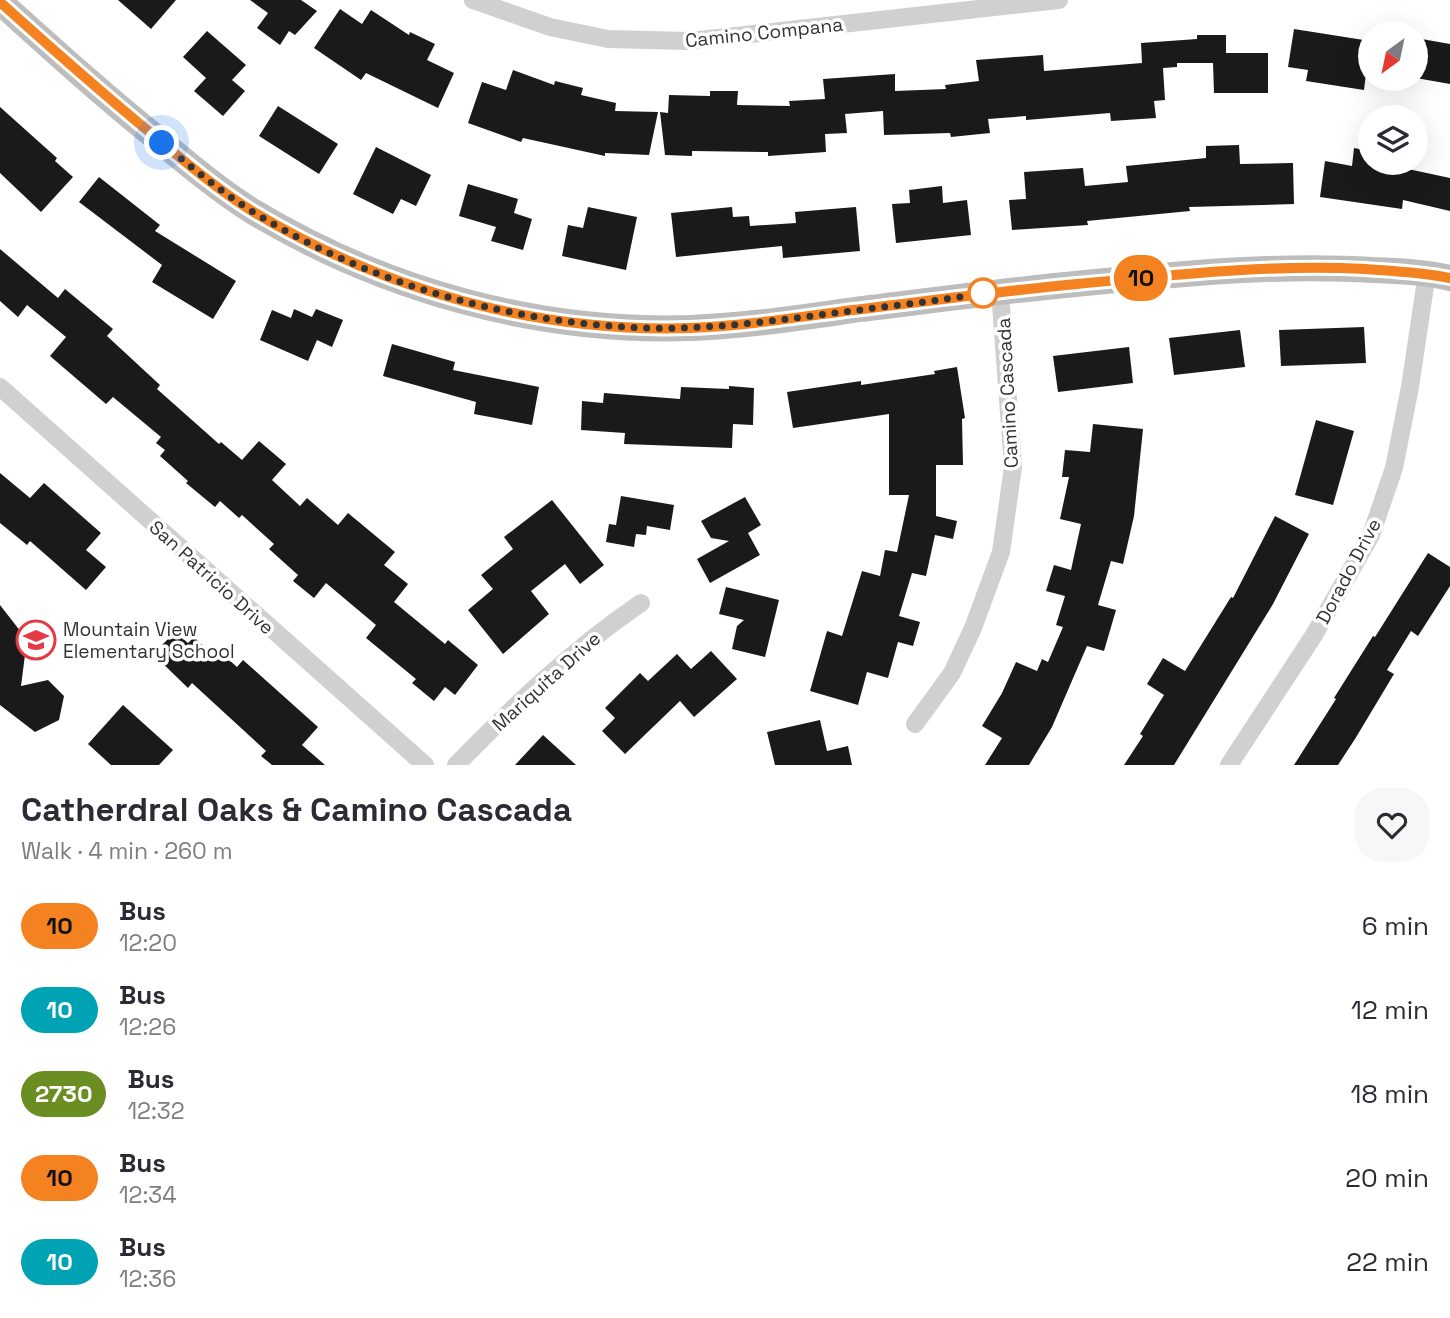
<!DOCTYPE html>
<meta charset="utf-8">
<style>
body{margin:0;font-family:"Space Grotesk",sans-serif;background:#f7f7f7;color:#2b2b33;height:100vh;display:flex;flex-direction:column;font-size:26px;white-space:nowrap}
*{box-sizing:border-box;margin:0}
p{font-size:23px;color:#7c7c81}
.icon{flex:none;width:38px;height:38px;fill:none;stroke:currentColor;stroke-width:2;stroke-linecap:round;stroke-linejoin:round}
.map{position:relative;height:765px;overflow:hidden}
.drawer{display:flex;flex-direction:column;background:#fff;flex:1}
.drawer>*{flex:none}
.badge{padding:0 14px;border-radius:23px;font-size:24px;line-height:46px}
.needle{width:46px;rotate:213deg}
.tools{position:absolute;left:1358px;top:21px;display:grid;gap:14px}
.tools a{display:grid;place-items:center;width:70px;height:70px;border-radius:50%;background:#fff;box-shadow:0 7px 28px #0002;font-size:35px}
.you{position:absolute;width:35px;height:35px;margin:-18px;border:5px solid #fff;border-radius:50%;background:#1a73e8;box-shadow:0 0 0 10px #1a73e833}
.map>.badge{position:absolute;translate:-50% -50%;box-shadow:0 0 0 4px #fff}
.round{display:grid;place-items:center;flex:none;width:74px;height:74px;border-radius:28px;background:#f7f7f7}
.headline{display:flex;align-items:center;justify-content:space-between;height:119px;padding:0 21px}
h1{font-size:33px;font-weight:600;line-height:52px}
ul{padding:0;list-style:none}
li{display:flex;align-items:center;gap:21px;height:84px;padding:0 21px}
li div{flex:1}
li b{display:block;font-size:26px}
li em{font-style:normal}
li .badge{min-width:77px;font-weight:700;text-align:center}
.map>svg:first-child{display:block}
.building{fill:#1a1a1a}
.lines{fill:none;stroke-linecap:round;stroke-linejoin:round}
.minor{stroke:#d0d0d0;stroke-width:18}
.secondary{stroke:#bdbdbd;stroke-width:26}
.line-casing{stroke:#fff;stroke-width:16}
.line{stroke:#f58220;stroke-width:10}
.walk{stroke:#333;stroke-width:7;stroke-dasharray:0 12.6}
.stop-dot{fill:#fff;stroke:#f58220;stroke-width:3.5}
.labels{text-anchor:middle;stroke-width:7;stroke-linejoin:round;paint-order:stroke}
.street-label{font-size:19px;fill:#333;stroke:#fff}
.poi-label{font-size:19px;fill:#333;stroke:#fff;text-anchor:start}
</style>
<div class="map">
<svg width="1450" height="765" viewBox="0 0 1450 765">
<rect width="100%" height="100%" fill="#fff"/>
<!-- building -->
<g class="building">
<polygon points="118,0 176,0 151,29"/>
<polygon points="250,0 301,0 317,11 295,35 289,31 280,45 257,28 268,13"/>
<polygon points="340,9 362,24 371,10 409,35 410,32 435,44 427,60 454,73 438,108 366,73 361,80 314,48"/>
<polygon points="1294,29 1370,41 1364,90 1306,81 1308,70 1288,67"/>
<polygon points="207,31 246,65 232,80 245,91 223,116 194,91 206,78 183,57"/>
<polygon points="1197,35 1226,35 1226,53 1268,53 1268,93 1214,93 1213,63 1177,63 1177,67 1163,68 1165,100 1154,101 1156,118 1111,121 1110,113 1026,120 1026,116 988,119 990,133 951,137 950,133 884,135 883,111 845,114 847,133 825,134 826,152 768,156 768,152 692,151 692,156 665,155 660,112 668,113 669,95 710,96 710,91 738,91 737,105 790,106 789,101 825,99 823,79 895,74 895,91 946,89 945,85 979,81 976,60 1043,55 1044,71 1142,63 1141,43 1197,39"/>
<polygon points="1416,38 1450,44 1450,84 1416,78"/>
<polygon points="513,70 554,85 555,81 583,88 581,95 616,103 615,111 658,112 649,155 605,153 605,156 523,138 521,142 468,123 482,82 506,90"/>
<polygon points="278,106 338,144 319,174 259,136"/>
<polygon points="0,107 57,158 55,161 73,177 41,212 0,173"/>
<polygon points="1239,145 1240,164 1293,163 1294,204 1189,207 1190,211 1087,221 1088,225 1012,230 1009,200 1026,199 1024,172 1083,168 1085,186 1128,182 1126,166 1206,158 1206,146"/>
<polygon points="376,147 431,175 416,206 401,199 393,214 353,194"/>
<polygon points="1354,148 1370,151 1370,163 1408,166 1408,169 1450,178 1450,211 1403,200 1402,209 1320,197 1325,161 1352,166"/>
<polygon points="99,177 160,225 155,231 236,281 213,319 152,282 162,265 79,202"/>
<polygon points="468,184 518,199 514,213 532,219 523,250 491,241 496,227 459,216"/>
<polygon points="942,186 943,203 967,200 971,235 896,243 892,204 910,203 909,190"/>
<polygon points="588,207 637,217 626,270 562,256 568,225 583,228"/>
<polygon points="732,207 733,217 749,216 750,226 796,223 795,212 856,207 860,251 783,258 782,246 676,257 671,213"/>
<polygon points="0,249 58,298 65,289 113,329 107,336 160,385 157,389 219,444 221,442 242,460 259,441 286,464 272,480 300,506 307,498 338,525 348,513 395,552 384,565 408,584 394,602 445,644 448,640 478,665 455,695 445,687 434,701 412,683 416,679 366,638 376,625 326,583 314,598 293,581 298,575 269,549 274,544 242,515 239,518 220,501 215,507 186,483 188,481 160,456 165,450 156,443 161,437 113,397 106,404 50,356 66,337 27,305 18,317 0,301"/>
<polygon points="294,309 312,317 316,309 343,320 332,347 317,340 308,361 260,340 272,310 291,318"/>
<polygon points="1364,327 1366,363 1281,366 1279,330"/>
<polygon points="1240,330 1245,367 1174,375 1169,338"/>
<polygon points="392,344 455,362 453,370 539,387 532,425 474,414 476,402 383,376"/>
<polygon points="1129,347 1133,383 1058,392 1053,356"/>
<polygon points="957,367 965,418 962,419 963,465 936,465 936,516 957,521 953,539 935,535 926,576 912,573 899,616 920,622 913,646 898,642 888,678 867,672 858,705 810,691 827,631 842,636 862,571 880,576 885,550 897,552 909,495 889,495 889,414 793,428 787,392 861,381 861,385 935,374 934,371"/>
<polygon points="729,386 754,388 753,425 733,424 732,448 624,444 625,433 581,430 582,401 603,403 604,393 680,399 681,387 729,389"/>
<polygon points="1316,420 1354,431 1333,505 1295,495"/>
<polygon points="1093,424 1143,429 1134,516 1123,564 1111,561 1098,605 1116,610 1104,651 1087,646 1052,727 1029,765 985,765 1002,738 982,726 1002,693 1016,662 1037,671 1042,659 1048,662 1063,627 1056,625 1065,596 1046,591 1054,565 1071,570 1081,524 1060,519 1069,477 1062,477 1065,450 1090,452"/>
<polygon points="0,473 30,498 44,483 101,533 86,550 106,567 86,590 30,541 27,545 0,523"/>
<polygon points="621,496 674,505 670,530 647,526 646,535 636,534 634,547 606,542 609,524 616,525"/>
<polygon points="745,497 761,525 748,533 760,555 710,583 697,559 729,541 711,538 701,521"/>
<polygon points="552,500 604,565 580,584 565,564 531,591 549,614 503,654 468,610 493,589 481,575 513,549 504,537"/>
<polygon points="1275,516 1309,534 1273,604 1174,765 1124,765 1143,736 1140,734 1164,695 1147,684 1163,658 1185,671 1231,597 1233,598"/>
<polygon points="1428,553 1450,567 1450,586 1418,636 1411,631 1387,670 1394,674 1355,739 1338,765 1294,765 1336,699 1334,698 1373,636 1375,637"/>
<polygon points="726,587 779,600 765,657 732,649 737,626 744,620 719,614"/>
<polygon points="0,605 21,632 26,647 21,686 48,680 64,696 59,720 35,732 0,705"/>
<polygon points="175,632 188,643 194,637 211,653 216,648 237,667 243,660 318,727 302,745 325,765 272,765 261,756 266,751 192,683 188,688 153,654"/>
<polygon points="711,651 737,679 694,717 680,701 625,754 602,731 615,718 605,708 640,673 648,681 677,654 691,669"/>
<polygon points="123,705 173,750 159,765 111,765 88,744"/>
<polygon points="820,720 827,751 848,746 852,765 775,765 767,732"/>
<polygon points="543,735 576,765 515,765"/>
</g>
<g class="lines">
<!-- minor -->
<g class="minor">
<polyline points="473,0 550,27 608,39 690,41 1059,0"/>
<polyline points="0,387 425,765"/>
<polyline points="915,724 952,673 973,628 1001,552 1013,467 1000,291"/>
<path d="M456,765C514,706 572,650 641,603"/>
<polyline points="1229,765 1314,635 1371,535 1394,468 1410,387 1427,273"/>
</g>
<!-- secondary -->
<path class="secondary" d="M0,2C52,49 104,96 159,140C189,165 219,190 252,211C383,290 537,333 690,328C747,326 804,317 861,309C935,300 1010,290 1085,283C1181,274 1276,264 1373,270C1399,271 1424,272 1450,278"/>
</g>
<g class="lines">
<defs>
<path id="line" d="M0,2C50,47 101,92 153,135C185,162 217,189 252,211C383,290 537,333 690,328C744,326 799,317 853,310C928,301 1002,291 1077,284C1173,275 1268,264 1365,269C1394,271 1422,272 1450,278"/>
</defs>
<!-- line casing -->
<use href="#line" class="line-casing"/>
<!-- line -->
<use href="#line" class="line"/>
<!-- walk -->
<path class="walk" d="M162,143C190,166 219,190 250,210C368,284 508,323 646,328C715,330 784,319 852,311C895,305 940,301 983,293"/>
</g>
<!-- icons -->
<defs>
<symbol id="school-ring" viewBox="-11 -11 22 22"><circle r="9.5" fill="#fff" stroke="#e63946" stroke-width="1.5"/><path d="M0-5L7-2L0 1L-7-2ZM-4 1L0 2.5L4 1V4Q0 6-4 4Z" fill="#e63946"/></symbol>
</defs>
<g fill-rule="evenodd">
<use href="#school-ring" x="14" y="618" width="44" height="44"/>
</g>
<!-- markers -->
<circle class="stop-dot" cx="983" cy="293" r="14"/>
<g class="labels">
<!-- street labels -->
<g class="street-label">
<text transform="translate(764 32) rotate(-6)" y="7">Camino Compana</text>
<text transform="translate(1007 393) rotate(-93)" y="7">Camino Cascada</text>
<text transform="translate(1348 571) rotate(-62)" y="7">Dorado Drive</text>
<text transform="translate(212 577) rotate(42)" y="7">San Patricio Drive</text>
<text transform="translate(546 681) rotate(-42)" y="7">Mariquita Drive</text>
</g>
<!-- poi labels -->
<g class="poi-label">
<text x="63" y="636">Mountain View<tspan x="63" dy="22">Elementary School</tspan></text>
</g>
</g>
</svg>
<div class="tools">
<a><svg class="needle" viewBox="-14 -14 28 28"><path d="M0-13l5 13h-10z" fill="#e53935"/><path d="M0 13l5-13h-10z" fill="#7c7c81"/></svg></a>
<a><svg class="icon" aria-label="layers" viewBox="0 0 24 24"><path d="M12 4l9 5-9 5-9-5zM3 14l9 5 9-5"/></svg></a>
</div>
<div class="you" style="left:162px;top:143px"></div>
<b class="badge" style="left:1141px;top:278px;background:#f58220;color:#111">10</b>
</div>
<section class="drawer">
<div class="headline"><div><h1>Catherdral Oaks &amp; Camino Cascada</h1><p>Walk · 4 min · 260 m</p></div><a class="round"><svg class="icon" aria-label="heart" viewBox="0 0 24 24"><path d="M12 20l-8-8c-3-5 5-10 8-4 3-6 11-1 8 4z"/></svg></a></div>
<ul>
<li><span class="badge" style="background:#f58220;color:#111">10</span><div><b>Bus</b><p>12:20</p></div><em>6 min</em></li>
<li><span class="badge" style="background:#00a3b4;color:#fff">10</span><div><b>Bus</b><p>12:26</p></div><em>12 min</em></li>
<li><span class="badge" style="background:#6b8e23;color:#fff">2730</span><div><b>Bus</b><p>12:32</p></div><em>18 min</em></li>
<li><span class="badge" style="background:#f58220;color:#111">10</span><div><b>Bus</b><p>12:34</p></div><em>20 min</em></li>
<li><span class="badge" style="background:#00a3b4;color:#fff">10</span><div><b>Bus</b><p>12:36</p></div><em>22 min</em></li>
</ul>
</section>
